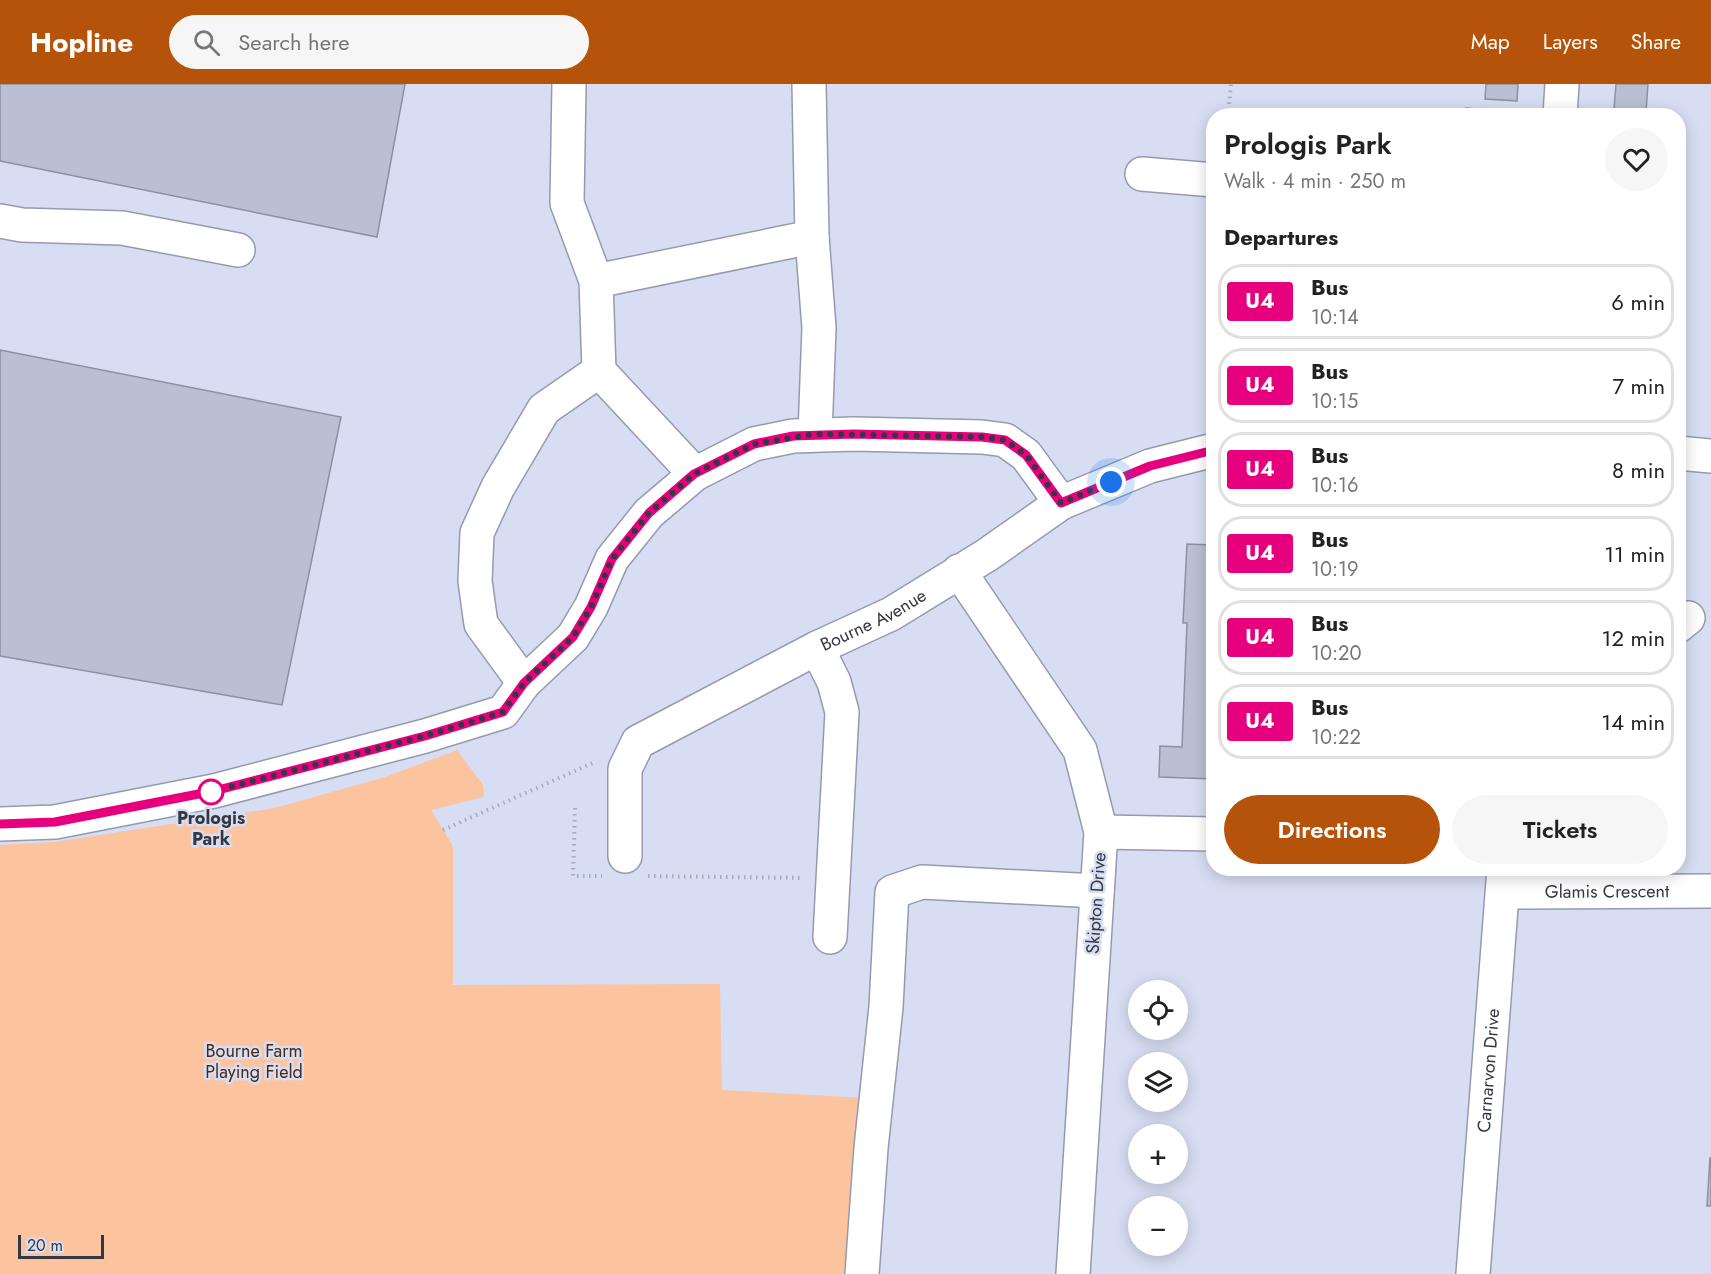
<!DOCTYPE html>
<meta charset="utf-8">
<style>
body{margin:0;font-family:Jost,sans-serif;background:#f6f6f6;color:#222;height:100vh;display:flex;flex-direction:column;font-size:22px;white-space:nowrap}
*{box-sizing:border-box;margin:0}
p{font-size:20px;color:#767676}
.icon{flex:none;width:33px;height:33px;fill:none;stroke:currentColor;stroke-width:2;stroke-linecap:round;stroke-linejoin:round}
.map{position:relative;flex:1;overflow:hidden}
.side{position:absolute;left:1206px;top:24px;width:480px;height:768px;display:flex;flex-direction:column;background:#fff;border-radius:24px;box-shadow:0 3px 15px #0003}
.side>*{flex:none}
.badge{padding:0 12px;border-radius:4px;font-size:21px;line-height:39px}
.buttons{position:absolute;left:1128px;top:896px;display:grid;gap:12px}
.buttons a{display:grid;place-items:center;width:60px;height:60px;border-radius:50%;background:#fff;box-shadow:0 3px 15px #0003;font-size:30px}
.scale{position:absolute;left:18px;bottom:15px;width:86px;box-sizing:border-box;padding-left:6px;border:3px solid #353840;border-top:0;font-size:16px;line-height:21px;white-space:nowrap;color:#353840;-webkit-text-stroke:4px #d7def3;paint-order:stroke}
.you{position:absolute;width:30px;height:30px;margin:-15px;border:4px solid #fff;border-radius:50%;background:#1a73e8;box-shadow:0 0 0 9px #1a73e833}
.map>.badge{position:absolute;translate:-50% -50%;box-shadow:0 0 0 3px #fff}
h2{padding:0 18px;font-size:22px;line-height:54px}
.round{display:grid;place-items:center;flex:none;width:63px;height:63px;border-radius:32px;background:#f6f6f6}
.overview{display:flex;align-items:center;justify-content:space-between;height:102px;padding:0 18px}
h1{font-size:28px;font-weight:600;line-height:45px}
.primary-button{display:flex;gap:12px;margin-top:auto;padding:12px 18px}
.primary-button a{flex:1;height:69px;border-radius:36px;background:#b45309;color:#fff;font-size:24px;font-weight:600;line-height:69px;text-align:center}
.primary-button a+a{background:#f6f6f6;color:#222}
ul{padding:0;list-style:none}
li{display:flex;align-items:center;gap:18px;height:75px;margin:0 12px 9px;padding:0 6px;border:3px solid #e0e0e0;border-radius:24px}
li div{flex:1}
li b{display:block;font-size:22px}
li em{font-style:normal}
li .badge{min-width:66px;font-weight:700;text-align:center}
header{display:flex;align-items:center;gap:36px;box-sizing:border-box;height:84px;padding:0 30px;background:#b45309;color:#fff}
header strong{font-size:28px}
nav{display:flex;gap:33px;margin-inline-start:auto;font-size:21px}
.search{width:420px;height:54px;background:#f6f6f6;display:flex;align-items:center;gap:15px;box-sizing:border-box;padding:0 21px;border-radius:33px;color:#767676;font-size:22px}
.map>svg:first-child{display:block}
.green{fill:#fcc39f}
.building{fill:#b9c0d3;stroke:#8b91a4;stroke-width:1.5}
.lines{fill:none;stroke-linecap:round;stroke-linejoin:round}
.minor-casing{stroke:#949bae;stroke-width:36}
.path{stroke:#a5abbc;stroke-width:4;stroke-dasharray:1.5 4.5;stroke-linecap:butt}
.minor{stroke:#fff;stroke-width:33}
.line-casing{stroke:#fff;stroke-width:14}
.line{stroke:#e6007e;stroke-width:9}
.walk{stroke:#353840;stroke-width:6;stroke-dasharray:0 10.8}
.stop-dot{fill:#fff;stroke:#e6007e;stroke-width:3}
.labels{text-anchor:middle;stroke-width:5;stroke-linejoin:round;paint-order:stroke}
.street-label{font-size:18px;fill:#353840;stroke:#d7def3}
.stop-label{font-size:18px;font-weight:bold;fill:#353840;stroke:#d7def3}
.park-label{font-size:18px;fill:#492a15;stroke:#d7def3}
</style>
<header>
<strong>Hopline</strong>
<div class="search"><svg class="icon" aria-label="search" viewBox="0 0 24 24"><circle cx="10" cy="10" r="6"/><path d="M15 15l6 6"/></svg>Search here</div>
<nav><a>Map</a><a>Layers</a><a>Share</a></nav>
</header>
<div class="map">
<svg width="1711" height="1190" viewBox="0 0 1711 1190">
<rect width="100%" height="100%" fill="#d7def3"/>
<!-- green -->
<polygon class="green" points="457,666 483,701 484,713 431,726 453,762 453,901 720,900 722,1006 866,1014 863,1190 0,1190 0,761 54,758 275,724 385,693"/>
<!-- building -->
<g class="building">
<polygon points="0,0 405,0 377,153 0,77"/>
<polygon points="1486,0 1518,0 1517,17 1485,15"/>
<polygon points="1616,0 1648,0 1646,27 1614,25"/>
<polygon points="1466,24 1504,28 1504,32 1466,32"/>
<polygon points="0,266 341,333 282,621 0,572"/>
<polygon points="1187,460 1212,461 1214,695 1159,693 1160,662 1182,663 1187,539 1183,539"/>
<polygon points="1710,1074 1711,1074 1711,1122 1707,1122"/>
</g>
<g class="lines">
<defs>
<g id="minor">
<polyline points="569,0 567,119 596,197 599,287 695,390"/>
<polyline points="809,0 812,153 819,244 815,350"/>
<polyline points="1560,32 1562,0"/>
<polyline points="1142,90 1214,96"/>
<polyline points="0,137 22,141 122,144 238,166"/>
<polyline points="596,197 812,153"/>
<polyline points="1678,369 1711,372"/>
<polyline points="959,487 1080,666 1101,748 1073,1190"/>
<polyline points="1678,542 1688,534"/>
<polyline points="817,564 834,598 842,628 830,853"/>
<polyline points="524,599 481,540 475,497 477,449 498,403 544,325 599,287"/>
<polyline points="0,740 55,738 214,707 425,652 503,628 524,599 573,553 591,523 612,475 649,429 695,390 754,360 793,352 854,350 982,353 1005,356 1026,371 1061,419"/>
<polyline points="1101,748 1214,750"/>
<path id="s1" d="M625,772V685L638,658L817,564L891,530L987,471L1061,419L1150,382L1214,366"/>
<path id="s2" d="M1503,808L1711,807"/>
<polyline points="862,1190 871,1064 886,923 892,808 922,798 1097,807"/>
<path id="s3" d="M1473,1190L1504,784"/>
</g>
</defs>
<!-- minor casing -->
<use href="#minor" class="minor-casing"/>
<!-- path -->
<g class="path">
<polyline points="1228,32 1231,0"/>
<polyline points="575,724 573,792 602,792"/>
<polyline points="443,746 595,678"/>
<polyline points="648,792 803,794"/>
</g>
<!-- minor -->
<use href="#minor" class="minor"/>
</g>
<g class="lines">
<defs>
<polyline id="line" points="0,740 55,738 214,707 425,652 503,628 524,599 573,553 591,523 612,475 649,429 694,390 754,360 793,352 854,350 982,353 1005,356 1026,371 1061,419 1150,382 1214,366"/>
</defs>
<!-- line casing -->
<use href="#line" class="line-casing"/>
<!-- line -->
<use href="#line" class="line"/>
<!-- walk -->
<polyline class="walk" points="211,708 425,652 503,628 524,599 573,553 591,523 612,475 649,429 694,390 754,360 815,350 982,353 1005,356 1026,371 1061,419 1111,398"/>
</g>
<!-- markers -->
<circle class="stop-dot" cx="211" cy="708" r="12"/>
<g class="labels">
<!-- street labels -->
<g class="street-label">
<text dy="6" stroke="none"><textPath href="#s1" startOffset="382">Bourne Avenue</textPath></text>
<text dy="6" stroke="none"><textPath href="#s2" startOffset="104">Glamis Crescent</textPath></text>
<text transform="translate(1096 819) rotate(-86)" y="6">Skipton Drive</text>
<text dy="6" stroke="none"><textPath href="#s3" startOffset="204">Carnarvon Drive</textPath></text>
</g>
<!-- stop labels -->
<g class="stop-label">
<text x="211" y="740">Prologis<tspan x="211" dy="21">Park</tspan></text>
</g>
<!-- park labels -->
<g class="park-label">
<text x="254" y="973">Bourne Farm<tspan x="254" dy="21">Playing Field</tspan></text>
</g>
</g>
</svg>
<div class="buttons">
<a><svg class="icon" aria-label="locate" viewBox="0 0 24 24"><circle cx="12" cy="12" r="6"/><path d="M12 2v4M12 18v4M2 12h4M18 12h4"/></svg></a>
<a><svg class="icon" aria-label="layers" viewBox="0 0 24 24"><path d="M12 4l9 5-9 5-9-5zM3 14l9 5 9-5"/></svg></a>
<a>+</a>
<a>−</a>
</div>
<div class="scale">20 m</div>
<div class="you" style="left:1111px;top:398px"></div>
<section class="side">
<div class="overview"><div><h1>Prologis Park</h1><p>Walk · 4 min · 250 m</p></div><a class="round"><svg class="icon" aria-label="heart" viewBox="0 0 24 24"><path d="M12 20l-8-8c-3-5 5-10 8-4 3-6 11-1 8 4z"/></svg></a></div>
<h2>Departures</h2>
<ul>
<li><span class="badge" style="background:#e6007e;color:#fff">U4</span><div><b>Bus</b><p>10:14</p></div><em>6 min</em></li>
<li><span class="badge" style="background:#e6007e;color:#fff">U4</span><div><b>Bus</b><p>10:15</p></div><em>7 min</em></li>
<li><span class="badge" style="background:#e6007e;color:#fff">U4</span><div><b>Bus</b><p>10:16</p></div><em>8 min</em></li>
<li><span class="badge" style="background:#e6007e;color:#fff">U4</span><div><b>Bus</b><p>10:19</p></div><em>11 min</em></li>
<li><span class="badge" style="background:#e6007e;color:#fff">U4</span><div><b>Bus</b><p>10:20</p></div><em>12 min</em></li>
<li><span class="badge" style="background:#e6007e;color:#fff">U4</span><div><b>Bus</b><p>10:22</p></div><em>14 min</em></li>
</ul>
<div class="primary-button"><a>Directions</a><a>Tickets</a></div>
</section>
</div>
